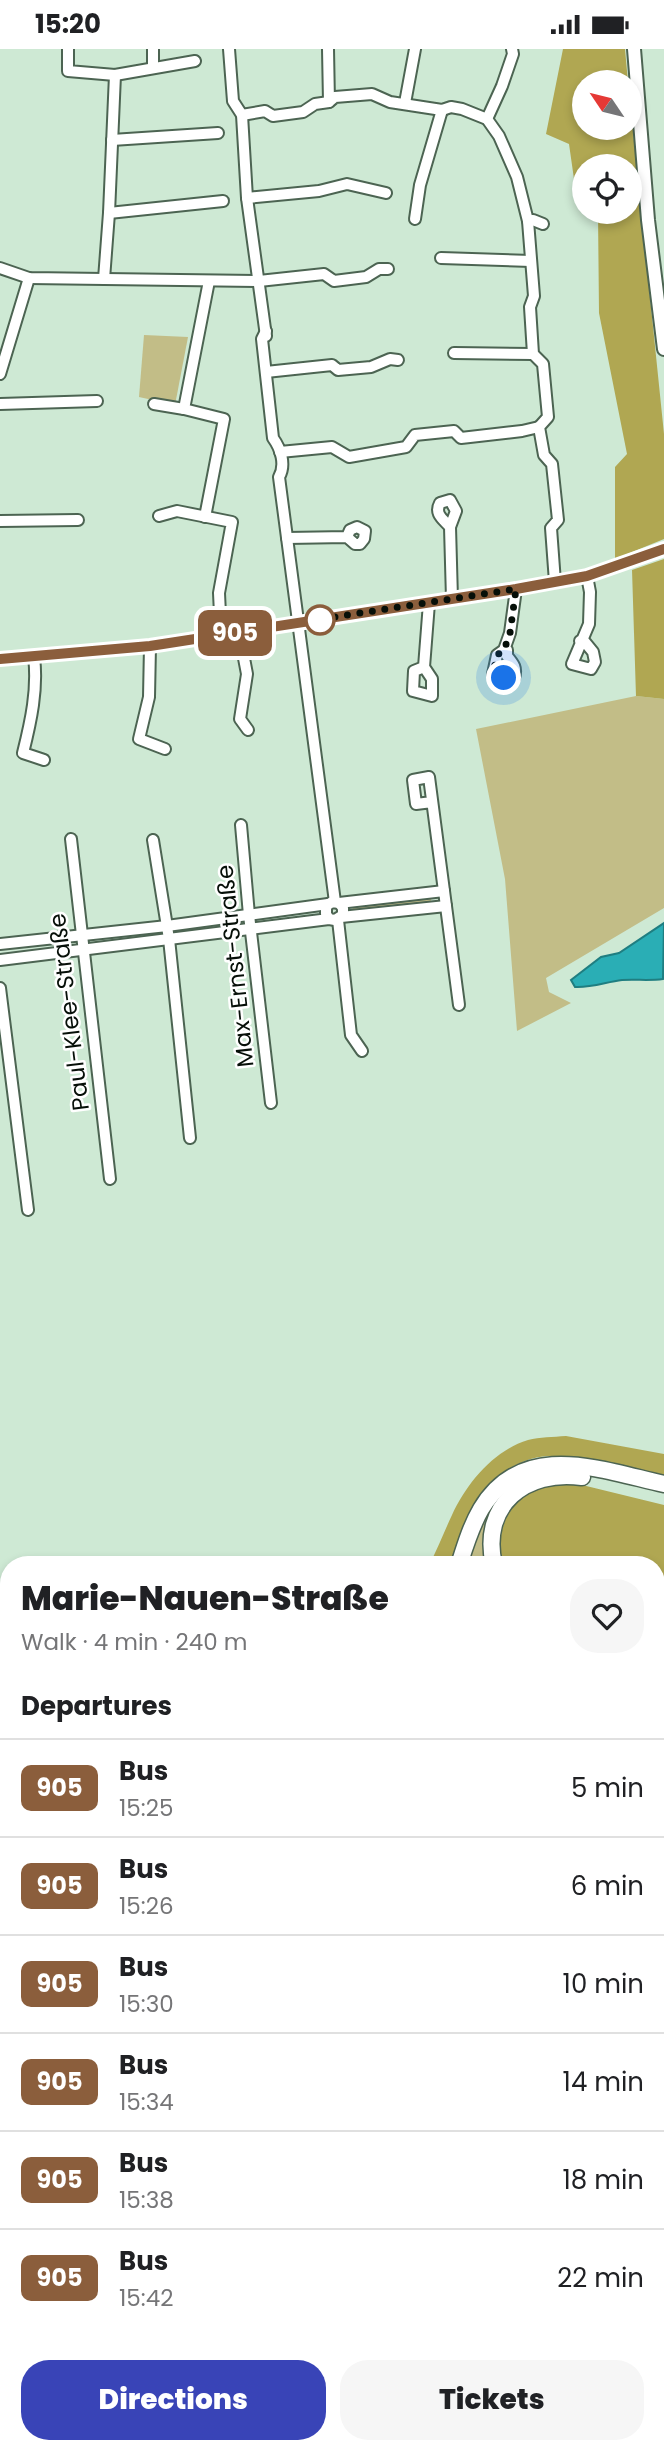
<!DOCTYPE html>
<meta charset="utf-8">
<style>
body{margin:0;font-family:Poppins,sans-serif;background:#f6f6f6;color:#202124;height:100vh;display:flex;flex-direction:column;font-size:26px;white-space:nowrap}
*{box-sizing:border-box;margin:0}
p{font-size:23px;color:#757577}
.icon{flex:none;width:38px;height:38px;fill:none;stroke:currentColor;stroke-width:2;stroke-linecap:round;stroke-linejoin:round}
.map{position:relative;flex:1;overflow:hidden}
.sheet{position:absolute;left:0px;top:1507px;width:665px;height:898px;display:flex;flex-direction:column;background:#fff;border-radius:28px 28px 0 0;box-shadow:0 4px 10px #0003}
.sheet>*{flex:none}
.badge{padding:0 14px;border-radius:10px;font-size:24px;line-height:46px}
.needle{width:46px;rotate:305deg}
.controls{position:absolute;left:572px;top:21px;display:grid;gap:14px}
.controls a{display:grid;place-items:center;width:70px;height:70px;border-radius:50%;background:#fff;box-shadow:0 4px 10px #0003;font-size:35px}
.you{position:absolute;width:35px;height:35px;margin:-18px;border:5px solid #fff;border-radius:50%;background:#1a73e8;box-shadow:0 0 0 10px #1a73e833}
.map>.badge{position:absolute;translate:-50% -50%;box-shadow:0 0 0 4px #fff}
h2{padding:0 21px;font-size:26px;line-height:63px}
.round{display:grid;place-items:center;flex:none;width:74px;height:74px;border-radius:28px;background:#f6f6f6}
.head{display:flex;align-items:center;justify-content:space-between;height:119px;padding:0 21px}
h1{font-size:33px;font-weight:800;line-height:52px}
.primary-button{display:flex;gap:14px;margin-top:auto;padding:14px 21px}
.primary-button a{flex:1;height:80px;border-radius:28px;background:#3944b7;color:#fff;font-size:28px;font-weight:800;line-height:80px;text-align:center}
.primary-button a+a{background:#f6f6f6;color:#202124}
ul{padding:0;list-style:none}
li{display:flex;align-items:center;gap:21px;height:98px;padding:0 21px;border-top:2px solid #e0e0e0}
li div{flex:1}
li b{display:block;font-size:26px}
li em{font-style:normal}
li .badge{min-width:77px;font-weight:700;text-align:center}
.status{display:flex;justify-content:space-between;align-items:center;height:49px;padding:0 35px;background:#fff;direction:ltr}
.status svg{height:19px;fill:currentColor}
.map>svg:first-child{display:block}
.green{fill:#c2bd87}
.forest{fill:#b0a752}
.water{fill:#2aaeb5;stroke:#1f7e81;stroke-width:2}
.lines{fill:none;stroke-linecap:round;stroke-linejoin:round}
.minor-casing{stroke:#4c6452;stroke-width:14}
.major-casing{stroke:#4c6452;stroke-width:16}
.highway-casing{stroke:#4c6452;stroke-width:19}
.minor{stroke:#fff;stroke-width:10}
.major{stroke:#fff;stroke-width:12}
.highway{stroke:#fff;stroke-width:16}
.line-casing{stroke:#fff;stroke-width:16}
.line{stroke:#8b5e3c;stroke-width:10}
.walk{stroke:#060f08;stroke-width:7;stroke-dasharray:0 12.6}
.stop-dot{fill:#fff;stroke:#8b5e3c;stroke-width:3.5}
.labels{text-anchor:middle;stroke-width:5;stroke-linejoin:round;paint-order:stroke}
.street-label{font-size:23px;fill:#060f08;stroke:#fff}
</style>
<div class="status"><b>15:20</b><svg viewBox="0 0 49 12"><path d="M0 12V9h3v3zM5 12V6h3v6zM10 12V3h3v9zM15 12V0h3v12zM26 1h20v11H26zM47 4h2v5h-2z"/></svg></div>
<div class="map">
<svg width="664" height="2403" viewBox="0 0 664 2403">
<rect width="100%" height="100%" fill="#cee9d4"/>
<!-- green -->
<g class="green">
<polygon points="144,286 188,288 175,356 139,348"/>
<polygon points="636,647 664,650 664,859 546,929 549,943 571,954 517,982 505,830 476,680"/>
<polygon points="432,848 430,854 356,863 353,861 352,857"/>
<polygon points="512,1441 488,1515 464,1516 485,1464"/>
</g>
<!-- forest -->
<g class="forest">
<polygon points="563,0 625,0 628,33 584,33 584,79 630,79 630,53 664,385 664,490 615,510 615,418 627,405 599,264 598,163 630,163 630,117 584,117 584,139 575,137 569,95 546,85"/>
<polygon points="664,510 664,650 636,647 632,521"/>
<path d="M566,1387L664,1405V1428C627,1420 586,1406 548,1407C517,1408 486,1433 472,1460C463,1477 458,1497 452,1515L429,1516C438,1499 444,1483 452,1466C466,1435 494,1401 528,1391C540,1388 553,1388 566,1387Z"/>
<path d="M549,1434H574L664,1456V1551H656V1516L503,1515C496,1490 503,1463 524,1446C530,1440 541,1438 549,1434Z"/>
<polygon points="664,1594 664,1639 656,1658 656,1595"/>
</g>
<!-- water -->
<path class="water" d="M664,874L663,930C649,932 636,930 622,931C606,933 591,939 575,938L571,931L601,908L619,904Z"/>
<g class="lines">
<defs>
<g id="minor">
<polyline points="68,0 68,22 115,26 195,12"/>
<polyline points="153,0 153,18"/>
<polyline points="229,0 233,52 242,66 247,149 266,287"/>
<polyline points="328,0 329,53"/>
<polyline points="405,54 415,0"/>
<polyline points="242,66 265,62 273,67 303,63 315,55 329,53 335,48 372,45 390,53 442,61 451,58 462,60 487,70 499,87 517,128 528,172 534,247 530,258 533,305 543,315 548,368 539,378 544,406 552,415 558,471 551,479 555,533"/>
<polyline points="487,70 502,37 513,5 512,0"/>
<polyline points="112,91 218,84"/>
<polyline points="247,149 319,142 347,135 386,144"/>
<polyline points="109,164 223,152"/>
<polyline points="415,170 420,136 442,61"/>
<polyline points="528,172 533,171 543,175"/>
<polyline points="441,209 531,212"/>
<polyline points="0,219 29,229 259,232 324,225 334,232 366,228 379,220 388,220"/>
<polyline points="104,230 109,164 115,26"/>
<path d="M266,282L262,290L273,389C281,400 286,416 279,428L335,853"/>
<polyline points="454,304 533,305"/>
<polyline points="266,323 332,316 338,321 371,318 390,310 398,311"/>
<polyline points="0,325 29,229"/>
<polyline points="0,355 97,352"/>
<polyline points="154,355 184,360"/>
<polyline points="280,403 332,398 349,408 406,398 415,386 454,382 461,389 522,382 539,378"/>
<polyline points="159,467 177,462 232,473 219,544 221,586"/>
<polyline points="205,468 224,370 184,360 209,232"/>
<polyline points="0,472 78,471"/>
<path d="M450,478L456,462L450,451L440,454C434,465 443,470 450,478L452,550"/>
<polyline points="287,489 347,488 350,481 357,478 365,482 364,490 360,495 355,495 347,488"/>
<polyline points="239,583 247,625 240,670 248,681"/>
<polyline points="580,592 584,592 593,603 595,613 591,620 572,615 589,575 590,543 587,527"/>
<polyline points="150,597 149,648 139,690 165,700"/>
<path d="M504,601H507V607C514,615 517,619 514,629L493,625L497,606L504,601L510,584L516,540"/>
<path d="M34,608C38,640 31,672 23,704L44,711"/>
<polyline points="0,610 150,597 516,540 587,527 664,500"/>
<polyline points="424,618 432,630 432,647 413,642 414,622 424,618 429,554"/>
<polyline points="432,753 416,755 413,731 429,728 459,956"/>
<polyline points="241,776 249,866 271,1054"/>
<polyline points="71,790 110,1130"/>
<polyline points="153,791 169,890 190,1089"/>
<polyline points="339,854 444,842"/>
<polyline points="341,868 446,857"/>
<polyline points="338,871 351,986 362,1002"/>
<polyline points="0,895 167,877 328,855"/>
<polyline points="0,911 329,870 335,871 343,866 343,859 339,854 332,853 326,857 326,865 329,870"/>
<polyline points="0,939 28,1161"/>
</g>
<g id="major">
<polyline points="634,0 648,171 664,300"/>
<polyline points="656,1684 664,1666"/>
<polyline points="0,2375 9,2369"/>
</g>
<g id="highway">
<path d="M459,1516C465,1497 471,1477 481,1460C523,1390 601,1421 664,1435"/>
<path d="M494,1516C480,1456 526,1420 582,1428"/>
<polyline points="656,1566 664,1565"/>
<polyline points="656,1583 664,1582"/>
<polyline points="0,1712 9,1709"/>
<polyline points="0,1727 9,1724"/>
</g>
</defs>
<!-- minor casing -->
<use href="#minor" class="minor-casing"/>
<!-- major casing -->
<use href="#major" class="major-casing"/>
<!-- highway casing -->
<use href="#highway" class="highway-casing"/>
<!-- minor -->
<use href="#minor" class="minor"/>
<!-- major -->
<use href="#major" class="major"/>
<!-- highway -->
<use href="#highway" class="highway"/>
</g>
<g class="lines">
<defs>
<polyline id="line" points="0,610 150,597 516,540 587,527 664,500"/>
</defs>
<!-- line casing -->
<use href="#line" class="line-casing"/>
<!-- line -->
<use href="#line" class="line"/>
<!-- walk -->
<polyline class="walk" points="320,571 315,571 516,540 510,584 504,601 497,606 493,625 504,629"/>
</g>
<!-- markers -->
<circle class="stop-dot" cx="320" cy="571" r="14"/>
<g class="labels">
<!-- street labels -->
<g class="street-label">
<text transform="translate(235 917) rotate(-96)" y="8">Max-Ernst-Straße</text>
<text transform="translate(69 963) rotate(-97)" y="8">Paul-Klee-Straße</text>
</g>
</g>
</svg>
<div class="controls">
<a><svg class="needle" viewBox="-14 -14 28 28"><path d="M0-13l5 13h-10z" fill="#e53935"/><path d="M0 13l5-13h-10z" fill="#757577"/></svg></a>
<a><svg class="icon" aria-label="locate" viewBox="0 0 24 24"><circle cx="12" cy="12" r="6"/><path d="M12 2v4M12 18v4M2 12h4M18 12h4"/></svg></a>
</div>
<div class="you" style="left:504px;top:629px"></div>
<b class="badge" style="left:235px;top:584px;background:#8b5e3c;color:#fff">905</b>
<section class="sheet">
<div class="head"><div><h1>Marie-Nauen-Straße</h1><p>Walk · 4 min · 240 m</p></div><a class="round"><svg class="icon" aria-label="heart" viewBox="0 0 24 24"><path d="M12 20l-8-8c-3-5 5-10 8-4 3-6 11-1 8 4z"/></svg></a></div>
<h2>Departures</h2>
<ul>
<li><span class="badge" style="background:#8b5e3c;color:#fff">905</span><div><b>Bus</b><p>15:25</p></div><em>5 min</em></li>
<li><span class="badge" style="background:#8b5e3c;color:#fff">905</span><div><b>Bus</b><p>15:26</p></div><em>6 min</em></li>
<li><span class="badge" style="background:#8b5e3c;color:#fff">905</span><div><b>Bus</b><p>15:30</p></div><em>10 min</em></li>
<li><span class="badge" style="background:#8b5e3c;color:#fff">905</span><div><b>Bus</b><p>15:34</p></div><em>14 min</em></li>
<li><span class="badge" style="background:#8b5e3c;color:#fff">905</span><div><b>Bus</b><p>15:38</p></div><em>18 min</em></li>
<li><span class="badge" style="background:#8b5e3c;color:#fff">905</span><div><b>Bus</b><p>15:42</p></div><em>22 min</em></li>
</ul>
<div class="primary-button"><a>Directions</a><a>Tickets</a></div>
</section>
</div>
